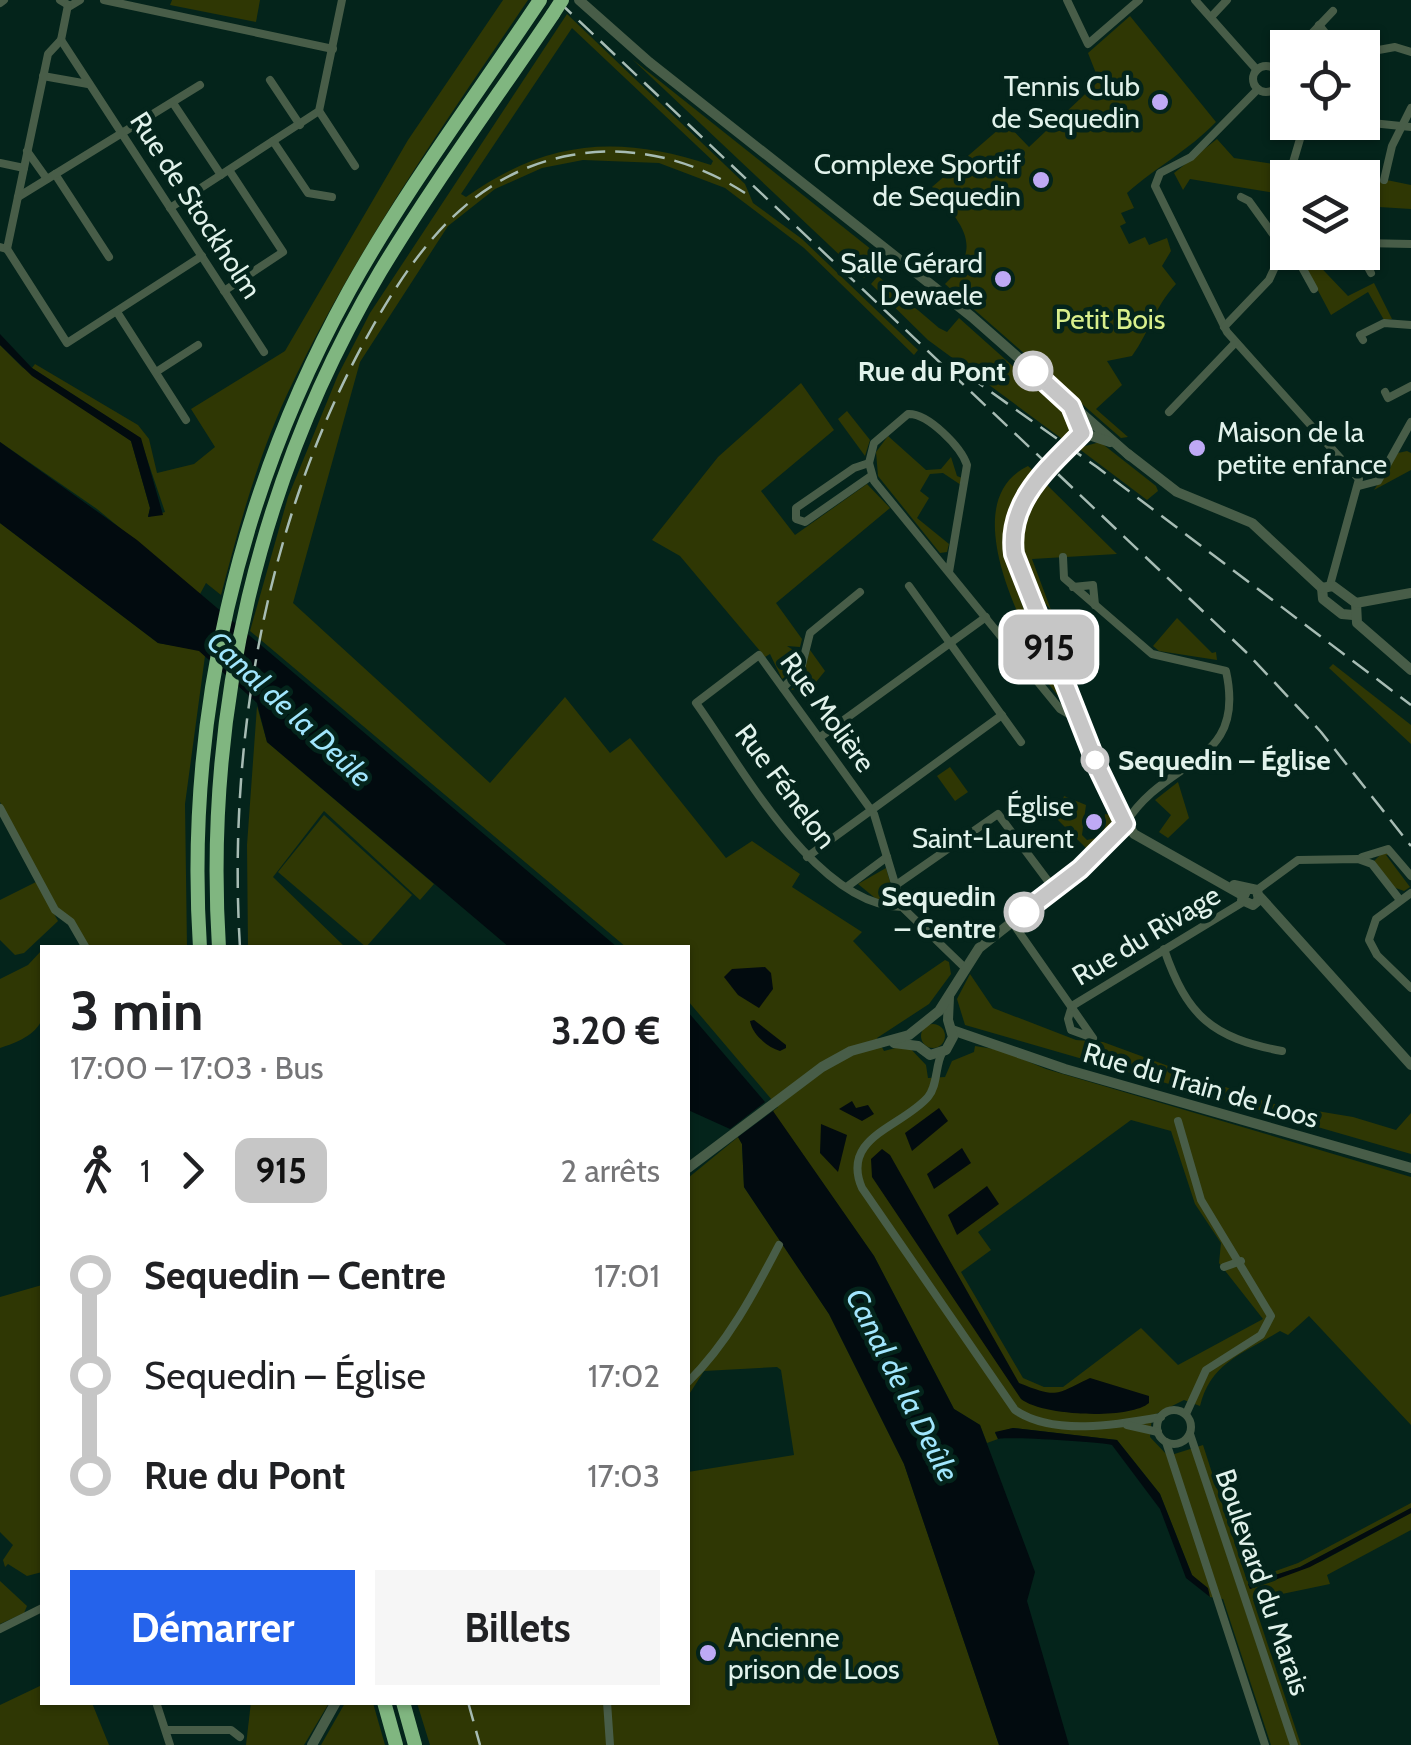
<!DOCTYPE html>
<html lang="fr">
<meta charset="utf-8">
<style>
body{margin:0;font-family:Cabin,sans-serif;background:#f6f6f6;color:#202124;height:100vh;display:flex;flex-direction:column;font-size:38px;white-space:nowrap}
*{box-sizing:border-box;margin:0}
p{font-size:32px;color:#757577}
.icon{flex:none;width:55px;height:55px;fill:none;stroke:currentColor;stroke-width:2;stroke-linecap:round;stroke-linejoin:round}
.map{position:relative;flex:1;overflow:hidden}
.drawer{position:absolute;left:40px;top:945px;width:650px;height:760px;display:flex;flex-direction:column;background:#fff;border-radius:0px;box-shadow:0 2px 8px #0004}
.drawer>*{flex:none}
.badge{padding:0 20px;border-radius:15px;font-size:35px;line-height:65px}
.fabs{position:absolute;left:1270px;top:30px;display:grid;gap:20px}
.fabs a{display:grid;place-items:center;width:110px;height:110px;border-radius:0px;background:#fff;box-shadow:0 2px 8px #0004;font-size:50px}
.map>.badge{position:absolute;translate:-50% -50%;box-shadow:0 0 0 5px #fff}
.legs{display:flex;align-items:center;gap:15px;height:110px;padding:0 30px;font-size:32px}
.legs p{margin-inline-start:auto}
.summary{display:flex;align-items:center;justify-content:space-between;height:170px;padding:0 30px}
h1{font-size:55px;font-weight:800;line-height:75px}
.primary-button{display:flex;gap:20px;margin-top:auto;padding:20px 30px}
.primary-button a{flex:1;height:115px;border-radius:0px;background:#2563eb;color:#fff;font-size:40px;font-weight:800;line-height:115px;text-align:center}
.primary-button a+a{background:#f6f6f6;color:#202124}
ul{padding:0 30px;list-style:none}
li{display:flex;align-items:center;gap:35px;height:100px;font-size:38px}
li i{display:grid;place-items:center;width:15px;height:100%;margin:0 12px;background:currentColor}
li i::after{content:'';width:25px;height:25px;margin:-12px;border:8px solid;border-radius:50%;background:#fff}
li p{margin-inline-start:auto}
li:first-child i{background:linear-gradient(#0000 50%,currentColor 0)}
li:last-child i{background:linear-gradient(currentColor 50%,#0000 0)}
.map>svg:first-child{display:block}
.green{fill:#2f3704;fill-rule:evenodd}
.water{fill:#020b0f}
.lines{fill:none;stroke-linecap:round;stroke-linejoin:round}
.minor{stroke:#485d48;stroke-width:8}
.tertiary{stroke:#485d48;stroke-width:10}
.motorway{stroke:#80b680;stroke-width:14}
.rail{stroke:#a7bcb4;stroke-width:2.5;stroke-dasharray:20 10;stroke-linecap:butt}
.tertiary-bridge{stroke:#485d48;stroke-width:10}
.motorway-bridge{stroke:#80b680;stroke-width:14}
.line-1-casing{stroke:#fff;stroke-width:22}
.line-1{stroke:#c6c6c6;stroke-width:15}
.poi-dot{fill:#bea9f5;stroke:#04241b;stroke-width:4}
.stop-1-dot{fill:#fff;stroke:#c6c6c6;stroke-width:5}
.labels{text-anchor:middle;stroke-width:9;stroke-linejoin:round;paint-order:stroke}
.poi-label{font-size:28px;fill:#e1f2eb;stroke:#04241b;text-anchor:end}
.street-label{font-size:28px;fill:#e1f2eb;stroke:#04241b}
.park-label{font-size:28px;fill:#d9ef8c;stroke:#04241b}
.stop-label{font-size:28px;font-weight:bold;fill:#e1f2eb;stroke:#04241b;text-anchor:end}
.water-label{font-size:30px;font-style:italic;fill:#a1e6fd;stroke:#04241b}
</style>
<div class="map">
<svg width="1411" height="1745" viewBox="0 0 1411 1745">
<rect width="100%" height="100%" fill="#04241b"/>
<!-- green -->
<g class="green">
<polygon points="172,0 260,0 256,22 170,5"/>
<path d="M503,0H528C444,124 357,248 292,384C259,452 240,523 221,595L206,583L200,594L97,509L0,442V345L22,367L131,441L150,508L148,517L165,512L140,438L32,368L35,364L138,425L149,439L157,473L194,464L215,447L191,409L285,351L408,140Z"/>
<path d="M567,14L745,184L753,203L802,239L918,350L914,355L804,248L725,188L659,163L583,160L542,168L495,189L448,226L360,362L293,603L490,783L565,697L610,753L630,738L726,858L752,841L800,874L792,887L862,932L853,941L900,991L945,960L949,962L951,974L929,1004L877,1038L884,1051L907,1045L926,1065L928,1078L945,1077L952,1061L974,1052L975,1046L1000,1050L1046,1069L1411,1177V1425L1309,1316L1288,1335L1280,1331C1243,1354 1211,1362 1200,1406L1184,1400L1152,1416L1150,1437L1168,1456L1203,1445L1247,1581L1298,1563L1411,1503V1508L1300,1567L1248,1584L1250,1589L1322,1561L1411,1513V1530L1327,1575L1330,1584L1253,1600L1301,1745H1271L1223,1599L1210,1597L1192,1575L1160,1494L1117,1440L1013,1428L995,1433L998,1439L987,1443L980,1425L954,1409L874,1256L775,1115L773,1111L778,1107L688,1001V948L626,947L250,631L288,497L338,375L370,313ZM572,28L713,161L711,165C618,134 546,140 466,197L461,194ZM1131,1120L1171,1131L1195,1204L1221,1243L1219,1263L1263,1319L1178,1365L1141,1328L1063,1387H1044L1023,1378L961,1272L991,1250L978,1232Z"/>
<path d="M1130,16L1216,122C1188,151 1156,167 1127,193L1134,208L1121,213L1126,223L1120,226L1129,244L1145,237L1149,245L1167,238L1171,251L1162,266L1176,284C1155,306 1150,331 1132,356L1107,361L1122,385L1096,409L1128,437L1121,438L945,284C986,245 961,225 932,187L1006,123L1029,147L1099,81L1088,53Z"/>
<polygon points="632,59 882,258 864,278"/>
<polygon points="1217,139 1234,158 1301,168 1301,172 1329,177 1288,178 1287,195 1190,179 1183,190 1174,173"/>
<polygon points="1377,178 1411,185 1411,209 1363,206 1362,182 1375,184"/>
<polygon points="1307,253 1348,296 1374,283 1392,319 1384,320 1368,292 1331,315 1305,266 1295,256"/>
<polygon points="878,276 939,328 947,332 959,318 1064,412 1072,433 1065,441 928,340 871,284"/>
<polygon points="801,383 834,430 761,491 795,535 867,484 890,508 776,603 802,639 800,647 787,646 801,655 797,668 782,679 770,654 765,657 680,556 652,540 718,457"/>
<polygon points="847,411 870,440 865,456 838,419"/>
<polygon points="888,436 926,470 941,469 951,457 957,476 962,478 961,485 943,473 930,474 920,491 929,498 917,518 949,544 947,552 940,553 878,476 876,452"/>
<polygon points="1100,442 1156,486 1158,491 1147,500 1078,448"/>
<polygon points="1407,451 1411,453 1411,470 1374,490 1398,453"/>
<path d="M1028,466L1037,474C974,539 1032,624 1062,693L1059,697L1000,623L1017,611C999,569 973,492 1028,466Z"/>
<path d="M1045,483L1117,554L1032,559L1051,610L1046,604L1040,606C1022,561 1008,522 1045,483Z"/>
<polygon points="0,523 158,643 199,650 205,656 185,804 187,947 88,947 60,914 0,802"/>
<polygon points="1177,618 1212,653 1216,652 1217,660 1159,651 1153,646"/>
<polygon points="810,650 825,671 803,698 796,689 791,690 803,675"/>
<polygon points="1333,664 1411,725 1411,744 1329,668"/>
<polygon points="257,706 267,742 434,884 420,900 324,811 273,877 345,947 248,948 247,845"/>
<polygon points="950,767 968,792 955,801 937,776"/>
<polygon points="1178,782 1189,818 1168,838 1159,832 1171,815 1155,800"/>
<polygon points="1064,796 1086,805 1082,835 1087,840 1101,837 1105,814 1111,815 1114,828 1089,851 1057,819"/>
<polygon points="324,815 412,895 366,947 278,872"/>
<polygon points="1383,852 1392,855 1386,855 1410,887 1404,891 1393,887 1374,861"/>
<polygon points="886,868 893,892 888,900 880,902 858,884"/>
<polygon points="36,882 58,921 24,953 15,955 0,940 0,900"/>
<path d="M42,950C43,1006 60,1029 0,1048V979L28,965Z"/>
<polygon points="970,974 993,1008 1076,1040 1103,1042 1269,1103 1353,1117 1396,1130 1411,1113 1411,1154 965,1025 957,999"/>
<circle cx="933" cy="1036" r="12"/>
<polygon points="738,1137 742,1144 744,1187 829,1314 904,1464 999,1745 430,1745 417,1703 688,1702 688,1472 794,1455 781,1370 777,1367 704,1371 688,1396 688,1178"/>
<polygon points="42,1285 42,1572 27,1576 8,1564 5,1567 3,1560 13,1545 0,1532 0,1297"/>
<polygon points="0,1581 27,1606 24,1613 0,1624"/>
<polygon points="42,1685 42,1702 92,1703 109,1745 0,1745 0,1705"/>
<polygon points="251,1702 329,1702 329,1703 304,1745 246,1745"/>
<polygon points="345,1703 373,1703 385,1745 321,1745"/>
</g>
<!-- water -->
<g class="water">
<polygon points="0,334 32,368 141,438 163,515 148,517 150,508 131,441 32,376 0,345"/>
<polygon points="0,442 137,540 617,947 509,947 267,742 257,703 199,651 158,643 0,523"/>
<polygon points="765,967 771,973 773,989 759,1008 738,995 724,977 732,969"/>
<polygon points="688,1012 765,1102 730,1129 688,1110"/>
<path d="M754,1020L786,1045V1048L780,1051C767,1047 752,1034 750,1021Z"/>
<polygon points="852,1101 856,1108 868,1105 874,1114 862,1121 839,1109"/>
<polygon points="939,1108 948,1121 912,1151 905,1133"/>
<polygon points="773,1111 874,1256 954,1409 980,1425 1035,1572 1027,1601 1069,1745 999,1745 904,1464 829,1314 744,1187 742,1144 738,1137"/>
<polygon points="821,1124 847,1135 838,1172 820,1153"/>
<polygon points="962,1148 971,1163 934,1189 927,1174"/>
<path d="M882,1149L890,1155L1019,1383C1059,1399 1056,1394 1090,1378L1149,1396V1403C1129,1420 1042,1416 1021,1399L872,1177L871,1159Z"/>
<polygon points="987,1186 999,1204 957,1235 948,1215"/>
<path d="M1013,1428L1117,1440L1160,1494L1192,1575L1208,1588L1210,1597L1186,1578L1160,1509L1112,1445C1102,1442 1005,1436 998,1439L995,1432Z"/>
<polygon points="1411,1508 1411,1513 1310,1567 1250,1589 1248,1584 1300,1567"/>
</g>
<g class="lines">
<!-- minor -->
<g class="minor">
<polyline points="60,0 70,6 80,0"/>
<polyline points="104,0 333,49"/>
<polyline points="1067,0 1088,44 1139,0"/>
<polyline points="1195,0 1257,70"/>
<polyline points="0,3 4,0"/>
<polyline points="1212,16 1227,0"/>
<polyline points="1319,25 1337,48"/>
<polyline points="61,40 264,352"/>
<polyline points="61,40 68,5"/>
<polyline points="1298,48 1333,11"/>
<polyline points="1362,53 1395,47 1411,52"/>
<circle cx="1266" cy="79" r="13"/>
<polyline points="1276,71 1288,59"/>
<polyline points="43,76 88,84"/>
<polyline points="270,80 300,125"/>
<polyline points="1275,88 1288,98"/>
<polyline points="1258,89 1191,157 1160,173 1155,186 1227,332 1359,479 1330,585"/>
<polyline points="173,103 221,175"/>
<polyline points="319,111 355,166"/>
<polyline points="1362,122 1411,127"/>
<polyline points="273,141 308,193 332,197"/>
<polyline points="27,151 47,179"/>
<polyline points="0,163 24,168"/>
<polyline points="1292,166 1305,122"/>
<polyline points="55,174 109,257"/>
<polyline points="1384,180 1392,146 1411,108"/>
<polyline points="18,197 200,85"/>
<polyline points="170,208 319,111 342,0"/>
<polyline points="1271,231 1288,223"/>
<polyline points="1362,243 1411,244"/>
<polyline points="0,247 7,249 67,343 202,256"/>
<polyline points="7,249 48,54 61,40"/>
<polyline points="1360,252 1371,273"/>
<polyline points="1279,258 1298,260 1314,289"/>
<polyline points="224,291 283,252 229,170"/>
<polyline points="117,312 186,420"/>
<polyline points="1224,327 1269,280 1279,258 1275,237 1249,201 1241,197"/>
<polyline points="1363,340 1360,335 1384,323 1411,325"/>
<polyline points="156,372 198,345"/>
<polyline points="1385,392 1388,398 1411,386"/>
<polyline points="1169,412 1235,343"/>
<polyline points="869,463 854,468 796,508 796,519 805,522 871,476"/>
<polyline points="1359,486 1378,481 1411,422"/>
<path d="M1063,557L1064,578L1152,654L1226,671C1247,766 1167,756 1125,824"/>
<path d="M949,572L967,465C961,447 928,413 908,414L874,443L869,463L874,481L1060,709L1079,720"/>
<polyline points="909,586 1021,742"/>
<polyline points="1073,587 1093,585 1095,605"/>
<polyline points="783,688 801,669 810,633 860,592"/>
<polyline points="819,738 986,617"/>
<polyline points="0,808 55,910 71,922 86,948"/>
<polyline points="807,857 1002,715"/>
<polyline points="1362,857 1388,849 1411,876"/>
<polyline points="896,885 998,814 1054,889"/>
<polyline points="848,886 887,857"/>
<polyline points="1257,890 1298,860 1358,859 1372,864 1400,900"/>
<polyline points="1411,893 1376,919 1369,940 1377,955 1411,988"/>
<path d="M902,907C816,906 742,767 696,703L759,655L874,814L902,907L964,967"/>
<polyline points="1012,922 1093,1038 1071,1030 1068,1019 1072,1006"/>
<path d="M1164,949C1187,1016 1212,1038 1282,1051"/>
<polyline points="1072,1006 1243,902"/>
<path d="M942,1053C935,1066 938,1085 928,1097C902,1127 840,1137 862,1188L1015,1410C1053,1436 1117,1425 1161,1417"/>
<polyline points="1178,1121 1201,1200 1271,1316 1261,1335 1206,1370 1186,1414"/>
<polyline points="1224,1267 1241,1261"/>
<path d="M688,1382C727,1344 754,1293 779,1245"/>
<circle cx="1174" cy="1427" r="17"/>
<polyline points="1127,1425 1158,1432"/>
<polyline points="1190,1434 1294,1745"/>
<polyline points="1166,1442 1265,1745"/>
<polyline points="0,1629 42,1608"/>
<polyline points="156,1702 170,1745"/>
<polyline points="607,1702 610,1745"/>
<polyline points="168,1730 231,1730 240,1737"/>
</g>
<!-- tertiary -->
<g class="tertiary">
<polyline points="579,0 649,62 972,317 1130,456"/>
<polyline points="1074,411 1083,433 1110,442"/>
<polyline points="1128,454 1177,492 1252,523 1322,588"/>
<polyline points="1039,478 1015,516 1014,555 1115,806 1134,834 1242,895"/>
<polyline points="1322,588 1323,599 1342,614 1353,615"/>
<polyline points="1322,588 1333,586 1356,603"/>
<polyline points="1356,603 1357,623 1411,670"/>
<polyline points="1356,603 1411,593"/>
<polyline points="1234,885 1257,890 1259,900 1253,905 1242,900 1247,889"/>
<polyline points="1260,897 1411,1065"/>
<polyline points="952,1030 1065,1069 1411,1168"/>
<polyline points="894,1043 918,1046 930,1055 946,1050 953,1037 948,1020 949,997"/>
<polyline points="688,1168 822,1067 851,1051 909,1035 939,1011 979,948 1080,869 1125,824"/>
<polyline points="312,1745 336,1702"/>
</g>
<!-- motorway -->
<g class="motorway">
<path d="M200,948C185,719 238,492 349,291C405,190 476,96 540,0"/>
<path d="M219,948C204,711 259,476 380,272C433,184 495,100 553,14"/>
<polyline points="384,1702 396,1745"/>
<polyline points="403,1702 415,1745"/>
</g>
<!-- rail -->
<g class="rail">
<polyline points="557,0 1247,653 1321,732 1411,846"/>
<polyline points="967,375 1097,467 1411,705"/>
<path d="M240,948C227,736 268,511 373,326C419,245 475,172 572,155C633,144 694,160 745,193"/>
<polyline points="468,1702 480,1745"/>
</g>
<!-- tertiary-bridge -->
<polyline class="tertiary-bridge" points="1039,478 1077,439"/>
<!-- motorway-bridge -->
<polyline class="motorway-bridge" points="553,14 562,0"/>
</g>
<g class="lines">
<defs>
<path id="line-1" d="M1024,912L1080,869L1125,824L1099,770L1014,554C1007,501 1048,468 1082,433L1071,406L1033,371"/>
</defs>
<!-- line-1 casing -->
<use href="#line-1" class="line-1-casing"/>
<!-- line-1 -->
<use href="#line-1" class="line-1"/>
</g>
<!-- markers -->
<g class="poi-dot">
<circle cx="1160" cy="102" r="10"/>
<circle cx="1041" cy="180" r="10"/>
<circle cx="1003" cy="279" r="10"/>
<circle cx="1197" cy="448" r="10"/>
<circle cx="1094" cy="822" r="10"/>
<circle cx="708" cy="1653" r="10"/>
</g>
<g class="stop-1-dot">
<circle cx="1033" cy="371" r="18"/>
<circle cx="1095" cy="760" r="12"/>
<circle cx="1024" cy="912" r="18"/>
</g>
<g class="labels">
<!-- poi labels -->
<g class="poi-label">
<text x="1140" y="96">Tennis Club<tspan x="1140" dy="32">de Sequedin</tspan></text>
<text x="1021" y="174">Complexe Sportif<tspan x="1021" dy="32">de Sequedin</tspan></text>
<text x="983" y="273">Salle Gérard<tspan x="983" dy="32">Dewaele</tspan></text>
<text x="1217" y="442" text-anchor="start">Maison de la<tspan x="1217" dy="32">petite enfance</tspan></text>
<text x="1074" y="816">Église<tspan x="1074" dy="32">Saint-Laurent</tspan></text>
<text x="728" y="1647" text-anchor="start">Ancienne<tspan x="728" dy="32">prison de Loos</tspan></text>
</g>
<!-- street labels -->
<g class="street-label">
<text transform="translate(196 205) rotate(57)" y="10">Rue de Stockholm</text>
<text transform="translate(828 712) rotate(54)" y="10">Rue Molière</text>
<text transform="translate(786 786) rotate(53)" y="10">Rue Fénelon</text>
<text transform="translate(1146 935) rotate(-31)" y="10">Rue du Rivage</text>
<text transform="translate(1201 1085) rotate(16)" y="10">Rue du Train de Loos</text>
<text transform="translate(1263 1582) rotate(71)" y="10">Boulevard du Marais</text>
</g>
<!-- park labels -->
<g class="park-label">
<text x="1110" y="329">Petit Bois</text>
</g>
<!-- stop labels -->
<g class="stop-label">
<text x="1006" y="381">Rue du Pont</text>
<text x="1118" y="770" text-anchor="start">Sequedin – Église</text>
<text x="996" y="906">Sequedin<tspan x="996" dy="32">– Centre</tspan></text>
</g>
<!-- water labels -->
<g class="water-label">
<text transform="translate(289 709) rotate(43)" y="10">Canal de la Deûle</text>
<text transform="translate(902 1385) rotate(63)" y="10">Canal de la Deûle</text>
</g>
</g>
</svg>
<div class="fabs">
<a><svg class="icon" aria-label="locate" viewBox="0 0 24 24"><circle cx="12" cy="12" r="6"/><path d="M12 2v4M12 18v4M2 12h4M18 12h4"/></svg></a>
<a><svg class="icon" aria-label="layers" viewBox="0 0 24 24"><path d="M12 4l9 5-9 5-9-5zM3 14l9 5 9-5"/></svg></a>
</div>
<b class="badge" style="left:1049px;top:647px;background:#c6c6c6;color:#111">915</b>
<section class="drawer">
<div class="summary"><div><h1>3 min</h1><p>17:00 – 17:03 · Bus</p></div><b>3.20 €</b></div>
<div class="legs"><svg class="icon" aria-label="walk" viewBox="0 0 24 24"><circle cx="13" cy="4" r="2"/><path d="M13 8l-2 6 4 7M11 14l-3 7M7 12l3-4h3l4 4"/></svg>1<svg class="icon" aria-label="forward" viewBox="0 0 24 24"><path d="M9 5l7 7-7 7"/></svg><b class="badge" style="background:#c6c6c6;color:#111">915</b><p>2 arrêts</p></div>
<ul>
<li><i style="color:#c6c6c6"></i><b>Sequedin – Centre</b><p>17:01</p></li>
<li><i style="color:#c6c6c6"></i><span>Sequedin – Église</span><p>17:02</p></li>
<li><i style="color:#c6c6c6"></i><b>Rue du Pont</b><p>17:03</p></li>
</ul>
<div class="primary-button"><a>Démarrer</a><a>Billets</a></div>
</section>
</div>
